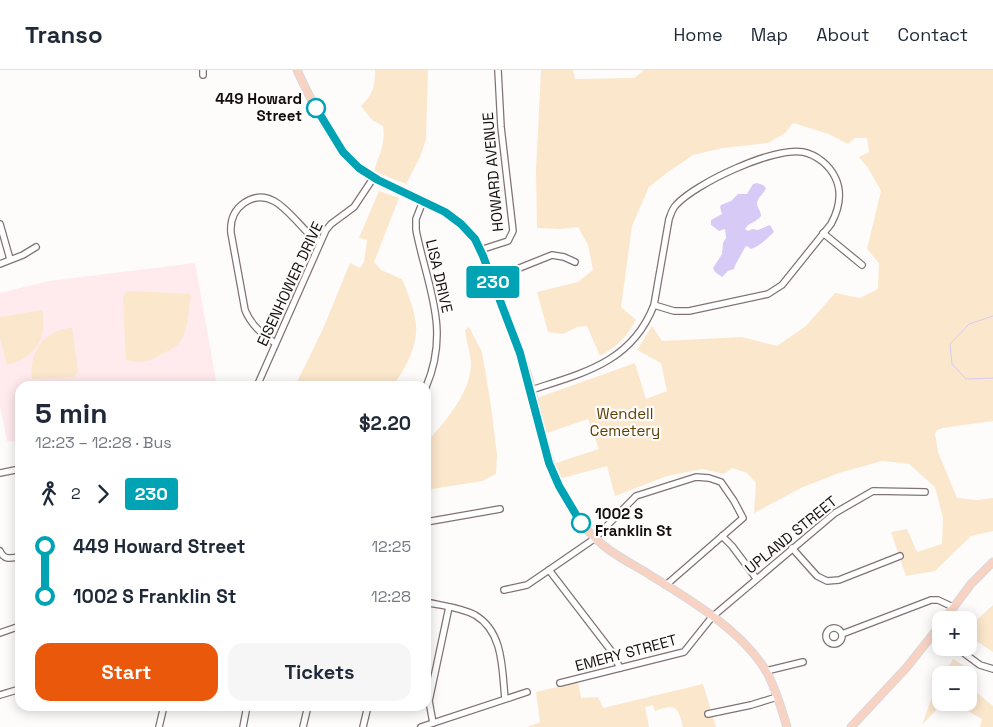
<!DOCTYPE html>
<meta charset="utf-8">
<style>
body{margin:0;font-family:"Space Grotesk",sans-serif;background:#f6f6f7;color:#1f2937;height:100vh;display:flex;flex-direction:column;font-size:19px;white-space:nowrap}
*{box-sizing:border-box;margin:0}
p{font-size:16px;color:#747a83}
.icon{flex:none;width:28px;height:28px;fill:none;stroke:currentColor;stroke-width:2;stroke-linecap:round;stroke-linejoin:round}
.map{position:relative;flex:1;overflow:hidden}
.details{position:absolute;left:15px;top:311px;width:416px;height:330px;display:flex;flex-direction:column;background:#fff;border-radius:15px;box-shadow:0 2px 12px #0003}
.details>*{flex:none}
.badge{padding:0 10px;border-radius:4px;font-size:18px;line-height:32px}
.buttons{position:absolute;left:932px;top:541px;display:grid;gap:10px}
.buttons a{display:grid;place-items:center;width:45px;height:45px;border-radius:10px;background:#fff;box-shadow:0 2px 12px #0003;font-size:25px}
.map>.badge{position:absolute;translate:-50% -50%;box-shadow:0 0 0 2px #fff}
.legs{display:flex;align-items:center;gap:8px;height:55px;padding:0 20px;font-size:16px}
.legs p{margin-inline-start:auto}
.head{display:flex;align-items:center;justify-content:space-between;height:85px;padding:0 20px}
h1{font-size:28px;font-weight:700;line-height:38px}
.button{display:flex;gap:10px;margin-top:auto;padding:10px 20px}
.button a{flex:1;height:58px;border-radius:15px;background:#ea580c;color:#fff;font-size:20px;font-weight:700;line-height:58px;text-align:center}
.button a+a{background:#f6f6f7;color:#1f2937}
ul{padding:0 20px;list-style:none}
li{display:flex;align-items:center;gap:18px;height:50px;font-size:19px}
li i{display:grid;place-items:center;width:8px;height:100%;margin:0 6px;background:currentColor}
li i::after{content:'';width:12px;height:12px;margin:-6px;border:4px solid;border-radius:50%;background:#fff}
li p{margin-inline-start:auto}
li:first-child i{background:linear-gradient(#0000 50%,currentColor 0)}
li:last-child i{background:linear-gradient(currentColor 50%,#0000 0)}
header{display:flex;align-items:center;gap:30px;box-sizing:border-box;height:70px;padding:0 25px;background:#fff;border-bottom:1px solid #e0e1e3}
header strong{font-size:24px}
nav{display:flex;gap:28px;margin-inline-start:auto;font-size:18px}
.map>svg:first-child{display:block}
.built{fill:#ffeaed}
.green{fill:#fbe7cc}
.water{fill:#d7caf7}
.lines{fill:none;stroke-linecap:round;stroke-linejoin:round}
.stream{stroke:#d7caf7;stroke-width:1}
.minor-casing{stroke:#817274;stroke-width:8}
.major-casing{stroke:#d9d8d9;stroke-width:9}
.minor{stroke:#fff;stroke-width:5.5}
.major{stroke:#f8d3c4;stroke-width:7}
.line-1-casing{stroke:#fff;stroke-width:11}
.line-1{stroke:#00a3b4;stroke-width:8}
.stop-1-dot{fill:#fff;stroke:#00a3b4;stroke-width:2.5}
.labels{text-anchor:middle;stroke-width:4.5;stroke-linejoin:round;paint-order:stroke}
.stop-label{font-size:15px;font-weight:bold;fill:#140e0f;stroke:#fefbfb;text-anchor:end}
.street-label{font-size:15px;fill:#140e0f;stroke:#fefbfb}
.park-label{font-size:15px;fill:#5d3e01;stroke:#fefbfb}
</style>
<header>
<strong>Transo</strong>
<nav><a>Home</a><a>Map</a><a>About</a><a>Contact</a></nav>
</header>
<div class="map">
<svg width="993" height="657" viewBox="0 0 993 657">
<rect width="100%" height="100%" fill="#fefbfb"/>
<!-- built -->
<polygon class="built" points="195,193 217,316 20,316 20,372 7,371 0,336 0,223 49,211"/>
<!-- green -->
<g class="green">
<path d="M375,0H428L426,69L420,87L406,114L374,101C379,85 386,73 383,56L372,50L361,36C373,24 375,17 375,0Z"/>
<path d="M541,0H573L575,9L634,8L644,0H993V351L942,358L937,360L935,364L938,382L957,428L977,430L993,428V461L971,466L935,501L906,506L891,462L907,459L917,482L942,474L943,448L935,417L909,394L882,391L839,403L803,417L754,443L756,413L747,403L732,398L724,404L702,399L667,406L615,426L607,396L559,409L553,394L599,379L588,349L544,364L537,328L635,293L646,329L667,321L661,293L637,280L652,256L662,271L742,267L777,276L806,256L835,223L860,228L878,219L879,193L867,179L881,121L868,98L859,87L869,82L867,68H855L848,74L829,64L793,53L784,64L768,73L723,78L693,85L668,102L649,117L632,156L621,237L636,250C627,267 616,277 600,286L587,256L577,257L563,264L548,262L537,222L578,212L593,200L588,175L578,157L562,159L537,158L536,100Z"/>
<path d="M379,121L399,128L374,192L381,200L402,209C408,223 414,239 416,254C418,275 405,301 392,316H295L323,259L350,193L360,198L364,192L367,170L359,168Z"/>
<path d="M128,221L191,224C188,240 189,265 176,276C172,279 167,281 162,284C147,292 143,294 126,290L123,226Z"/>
<path d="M42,240C48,269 34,288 7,295L0,268V247Z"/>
<path d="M469,257L482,282L491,336L497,385L496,404L482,411L426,420V373C444,353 470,324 471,295C471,283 466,272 465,260Z"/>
<path d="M72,258L78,301L73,307L32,309C29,281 44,260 72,258Z"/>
<polygon points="993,535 993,582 969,566 969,557"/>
<polygon points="953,589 971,600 972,619 993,636 993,657 980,657 982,649 963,638 940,636 922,655 932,627 941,610 941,632 969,632 969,605 944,605"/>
<path d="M578,612L581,628L598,627L603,638L703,614L716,657H683C678,636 675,634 655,641L653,635L645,637L649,657H528L540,652L536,622Z"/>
</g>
<!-- water -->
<path class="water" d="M757,113L763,115L766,118C764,124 758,127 757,133C757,138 761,141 761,146C757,152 749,152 745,159L748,161L752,159L758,160L770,155L774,162C766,169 762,175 751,179L747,176L745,177C743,182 734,196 734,199L728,201L722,207L715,202L713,198L722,184L723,173L726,168L725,159L719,161L711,155V150L722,144L720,137L721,135L731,131L738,124H747L753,114Z"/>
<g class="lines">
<!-- stream -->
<polyline class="stream" points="993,246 969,254 950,274 952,294 966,309 993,308"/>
<defs>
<g id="minor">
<polyline points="203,5 203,0"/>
<path d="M423,131L416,149V160C427,216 451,259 426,317"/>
<polyline points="0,154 10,189"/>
<polyline points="823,163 862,195"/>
<polyline points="480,180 508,171 513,161 501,57 498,0"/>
<polyline points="0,194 23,185 36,177"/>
<polyline points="492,209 552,185 564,187 575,192"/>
<path d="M275,273C262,264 251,255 245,240L231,163C230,151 234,140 244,133C276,111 297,159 320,173"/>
<polyline points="257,316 326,160 331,154 354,137 374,107"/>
<path d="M531,320C584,303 632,292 654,235L674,241H689L768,224L782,215L831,154C839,139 843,123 835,107C829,95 817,85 803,82C773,77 696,113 676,135C672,139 671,144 669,149L654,235"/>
<polyline points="0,403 20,399"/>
<polyline points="426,452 500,439"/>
<polyline points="722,466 732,476 756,508"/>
<polyline points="792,478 817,506 827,511 839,510 900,486"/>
<path d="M0,481C4,490 11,489 20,486"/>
<polyline points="504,520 527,515 549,500"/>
<path d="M426,532C442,536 460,537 475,545C504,562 502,600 505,629"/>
<circle cx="834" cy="566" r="8"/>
<polyline points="0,563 20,556"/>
<polyline points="842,564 931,530 938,530 953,537"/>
<polyline points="957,578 980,595 993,599"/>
<polyline points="620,598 612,582 549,500 594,469 636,426 696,407 709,408 721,412 734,431 743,448 666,515"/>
<polyline points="766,601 803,592"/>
<polyline points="560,613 684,582 712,547 835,443 873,421 925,422"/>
<polyline points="0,625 20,619"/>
<polyline points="708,644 751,635 777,627"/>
<polyline points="433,653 429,631 449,537"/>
<polyline points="159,657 164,636"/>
<polyline points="243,657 247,636"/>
<polyline points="303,657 308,636"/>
<polyline points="363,657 368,636"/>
<polyline points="421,657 527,622"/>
</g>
<g id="major">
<path d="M297,0C310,28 334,79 359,98C394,125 449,131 475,169C484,183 489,202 495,217C506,246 519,276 528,306C543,361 547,410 585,457C601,478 625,490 647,503C687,528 741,559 766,601C776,618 781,638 787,657"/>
<polyline points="944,550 971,514 993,492"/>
<polyline points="851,657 907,597 941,554"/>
</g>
</defs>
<!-- minor casing -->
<use href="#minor" class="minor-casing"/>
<!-- major casing -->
<use href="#major" class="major-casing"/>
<!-- minor -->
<use href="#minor" class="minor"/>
<!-- major -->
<use href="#major" class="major"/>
</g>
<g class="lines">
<defs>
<polyline id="line-1" points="316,38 343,82 359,98 378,110 445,142 461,154 475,169 483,186 520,283 549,393 559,416 581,453"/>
</defs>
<!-- line-1 casing -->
<use href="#line-1" class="line-1-casing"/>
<!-- line-1 -->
<use href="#line-1" class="line-1"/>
</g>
<!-- markers -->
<g class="stop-1-dot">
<circle cx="316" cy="38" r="9"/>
<circle cx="581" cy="453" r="9"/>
</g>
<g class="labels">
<!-- stop labels -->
<g class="stop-label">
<text x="302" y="34">449 Howard<tspan x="302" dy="17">Street</tspan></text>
<text x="595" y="449" text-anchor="start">1002 S<tspan x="595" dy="17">Franklin St</tspan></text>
</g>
<!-- street labels -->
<g class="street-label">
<text transform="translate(493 102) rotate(-95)" y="5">HOWARD AVENUE</text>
<text transform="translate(439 206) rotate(77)" y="5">LISA DRIVE</text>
<text transform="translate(290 214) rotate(-65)" y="5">EISENHOWER DRIVE</text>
<text transform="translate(791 465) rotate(-39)" y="5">UPLAND STREET</text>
<text transform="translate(626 583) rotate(-15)" y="5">EMERY STREET</text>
</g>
<!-- park labels -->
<g class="park-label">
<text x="625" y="349">Wendell<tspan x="625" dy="17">Cemetery</tspan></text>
</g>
</g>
</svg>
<div class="buttons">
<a>+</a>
<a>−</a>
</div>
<b class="badge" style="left:493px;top:212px;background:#00a3b4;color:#fff">230</b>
<section class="details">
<div class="head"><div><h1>5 min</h1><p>12:23 – 12:28 · Bus</p></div><b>$2.20</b></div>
<div class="legs"><svg class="icon" aria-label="walk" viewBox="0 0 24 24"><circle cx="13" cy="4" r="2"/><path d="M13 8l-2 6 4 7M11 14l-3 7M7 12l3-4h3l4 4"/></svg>2<svg class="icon" aria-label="forward" viewBox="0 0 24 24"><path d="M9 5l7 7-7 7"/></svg><b class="badge" style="background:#00a3b4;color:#fff">230</b></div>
<ul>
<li><i style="color:#00a3b4"></i><b>449 Howard Street</b><p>12:25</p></li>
<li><i style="color:#00a3b4"></i><b>1002 S Franklin St</b><p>12:28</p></li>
</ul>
<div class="button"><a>Start</a><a>Tickets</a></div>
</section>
</div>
